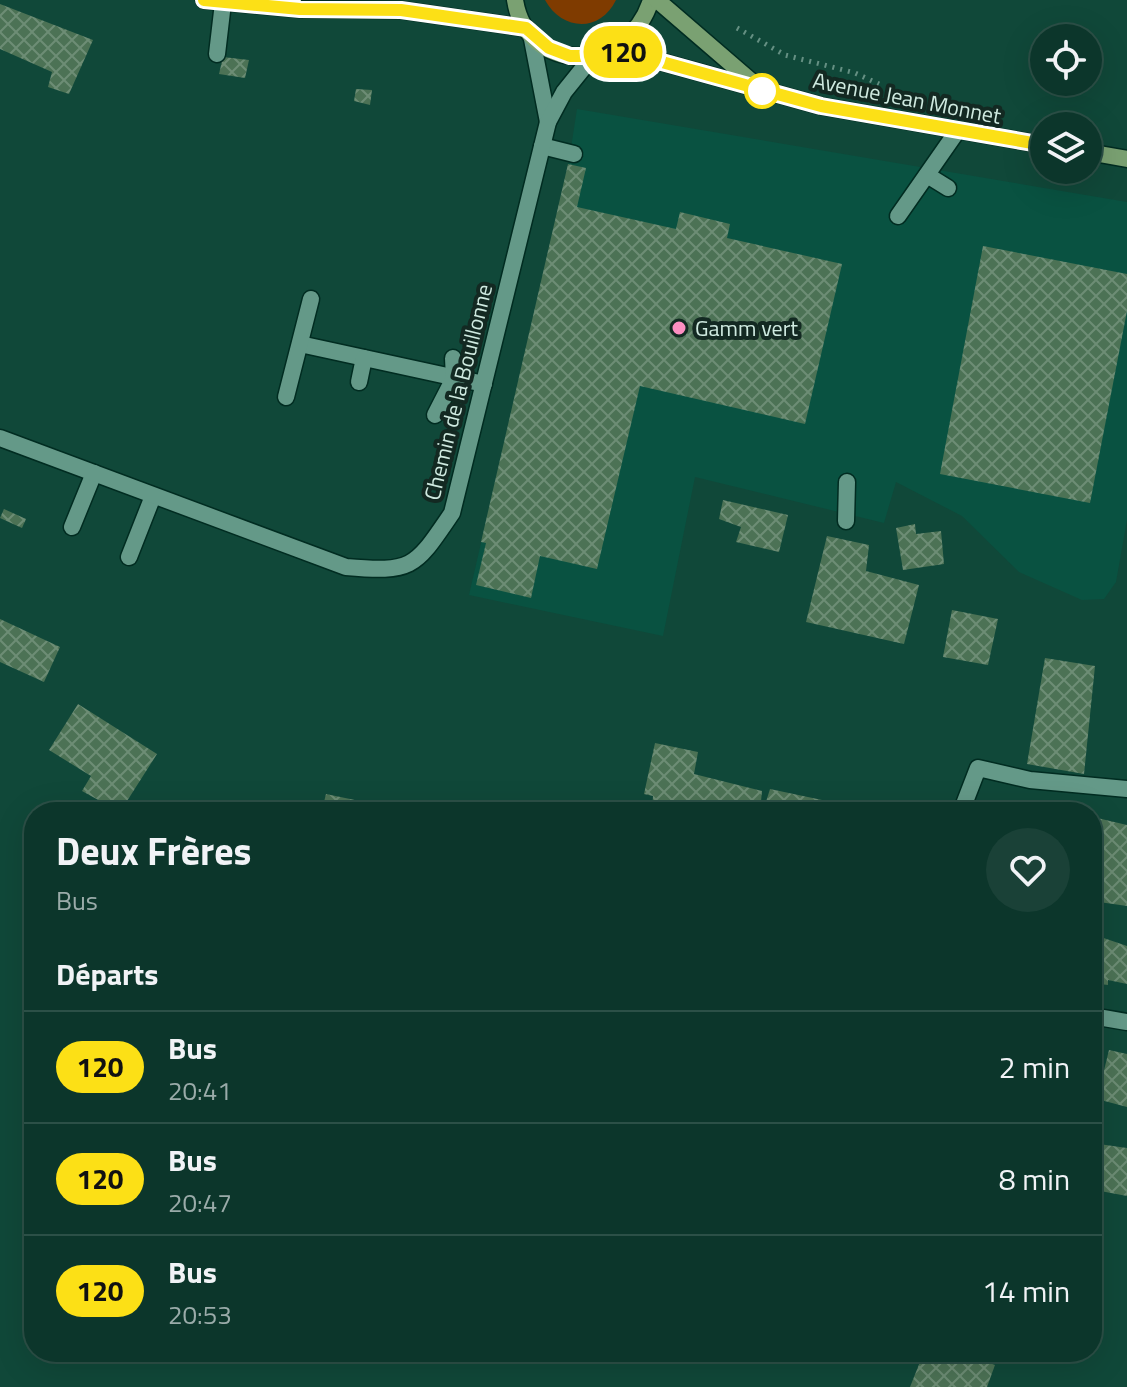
<!DOCTYPE html>
<html lang="fr">
<meta charset="utf-8">
<style>
body{margin:0;font-family:"Titillium Web",sans-serif;background:#1a4137;color:#f1f3f6;height:100vh;display:flex;flex-direction:column;font-size:30px;white-space:nowrap}
*{box-sizing:border-box;margin:0}
p{font-size:26px;color:#9aaba9}
.icon{flex:none;width:44px;height:44px;fill:none;stroke:currentColor;stroke-width:2;stroke-linecap:round;stroke-linejoin:round}
.map{position:relative;flex:1;overflow:hidden}
.drawer{position:absolute;left:24px;top:802px;width:1078px;height:560px;display:flex;flex-direction:column;background:#0c362b;border-radius:32px;box-shadow:0 8px 32px #0002,0 0 0 2px #2c5047}
.drawer>*{flex:none}
.badge{padding:0 16px;border-radius:26px;font-size:28px;line-height:52px}
.buttons{position:absolute;left:1030px;top:24px;display:grid;gap:16px}
.buttons a{display:grid;place-items:center;width:72px;height:72px;border-radius:50%;background:#0c362b;box-shadow:0 8px 32px #0002,0 0 0 2px #2c5047;font-size:40px}
.map>.badge{position:absolute;translate:-50% -50%;box-shadow:0 0 0 4px #fff}
h2{padding:0 32px;font-size:30px;line-height:72px}
.round{display:grid;place-items:center;flex:none;width:84px;height:84px;border-radius:42px;background:#1a4137}
.headline{display:flex;align-items:center;justify-content:space-between;height:136px;padding:0 32px}
h1{font-size:38px;font-weight:700;line-height:60px}
ul{padding:0;list-style:none}
li{display:flex;align-items:center;gap:24px;height:112px;padding:0 32px;border-top:2px solid #2c5047}
li div{flex:1}
li b{display:block;font-size:30px}
li em{font-style:normal}
li .badge{min-width:88px;font-weight:700;text-align:center}
.map>svg:first-child{display:block}
.built{fill:#095241}
.green{fill:#7f3b00}
.building{fill:url(#building-cross-hatch)}
.lines{fill:none;stroke-linecap:round;stroke-linejoin:round}
.service-casing{stroke:#012c21;stroke-width:19}
.minor-casing{stroke:#012c21;stroke-width:19}
.secondary-casing{stroke:#012c21;stroke-width:19}
.path{stroke:#659083;stroke-width:5;stroke-dasharray:2 6;stroke-linecap:butt}
.service{stroke:#649988;stroke-width:16}
.minor{stroke:#649988;stroke-width:16}
.secondary{stroke:#7aa172;stroke-width:16}
.line-casing{stroke:#fff;stroke-width:18}
.line{stroke:#fce016;stroke-width:12}
.stop-dot{fill:#fff;stroke:#fce016;stroke-width:4}
.poi-dot{fill:#fc8fc2;stroke:#132922;stroke-width:3}
.labels{text-anchor:middle;stroke-width:8;stroke-linejoin:round;paint-order:stroke}
.street-label{font-size:22px;fill:#cfeae0;stroke:#132922}
.poi-label{font-size:22px;fill:#cfeae0;stroke:#132922;text-anchor:start}
</style>
<div class="map">
<svg width="1127" height="1387" viewBox="0 0 1127 1387">
<defs>
<pattern id="building-cross-hatch" width="8" height="8" patternUnits="userSpaceOnUse" patternTransform="scale(2)"><rect width="8" height="8" fill="#4c7255"/><path d="M0 0l8 8M0 8l8-8" fill="none" stroke="#6d8d75"/></pattern>
</defs>
<rect width="100%" height="100%" fill="#104839"/>
<!-- built -->
<polygon class="built" points="577,109 1127,202 1127,520 1116,582 1104,599 1082,600 1019,572 962,516 896,482 884,523 695,477 663,636 469,595 568,167"/>
<!-- green -->
<path class="green" d="M545,0H616C600,33 562,31 545,0Z"/>
<!-- building -->
<g class="building">
<polygon points="0,4 93,40 69,94 48,87 52,72 0,49"/>
<polygon points="223,57 249,60 245,78 219,74"/>
<polygon points="356,89 372,90 370,105 354,101"/>
<polygon points="568,164 586,168 577,207 676,229 680,212 730,224 727,238 842,264 805,424 640,386 597,569 540,556 531,598 476,585 486,543 481,542"/>
<polygon points="983,246 1127,274 1127,311 1090,503 940,474"/>
<polygon points="723,500 788,515 779,552 736,542 741,527 719,519"/>
<polygon points="4,509 26,519 22,528 0,518"/>
<polygon points="915,524 916,534 941,531 944,564 903,570 896,528"/>
<polygon points="827,536 869,545 866,571 919,585 904,644 806,622"/>
<polygon points="952,610 998,619 988,665 943,657"/>
<polygon points="0,619 60,647 44,682 0,662"/>
<polygon points="1045,658 1095,666 1084,774 1027,764"/>
<polygon points="78,704 157,754 120,812 82,791 91,776 49,750"/>
<polygon points="655,743 698,752 694,774 762,791 760,812 652,811 653,796 644,794"/>
<polygon points="770,789 874,811 874,812 783,812 765,805"/>
<polygon points="326,794 398,809 397,812 308,812 310,800 324,802"/>
<polygon points="1093,817 1127,825 1127,906 1092,901"/>
<polygon points="1092,934 1127,946 1127,984 1108,980 1108,985 1092,983"/>
<polygon points="1109,1050 1127,1054 1127,1107 1097,1099"/>
<polygon points="1092,1143 1127,1148 1127,1196 1095,1190 1092,1195"/>
<polygon points="924,1352 959,1352 995,1365 987,1387 910,1387"/>
</g>
<g class="lines">
<defs>
<g id="service">
<polyline points="217,54 223,3"/>
<polyline points="542,146 574,154"/>
<polyline points="927,175 948,188"/>
<polyline points="898,216 958,130"/>
<polyline points="300,344 484,384"/>
<polyline points="359,382 364,358"/>
<polyline points="286,397 311,299"/>
<polyline points="435,415 454,378 453,358"/>
<polyline points="846,521 847,482"/>
<polyline points="72,527 94,473"/>
<polyline points="129,557 153,496"/>
<polyline points="1092,1016 1127,1022"/>
</g>
<g id="minor">
<polyline points="531,34 548,122"/>
<path d="M0,438L346,567C414,573 415,567 452,513L548,122L564,92L593,56"/>
<polyline points="961,812 978,768 1030,780 1127,789"/>
</g>
<g id="secondary">
<polyline points="204,0 300,9 401,10 526,28"/>
<path d="M515,0C527,76 628,74 651,0"/>
<polyline points="657,0 758,87"/>
<polyline points="615,49 821,106 1044,145"/>
<polyline points="1088,152 1127,159"/>
</g>
</defs>
<!-- service casing -->
<use href="#service" class="service-casing"/>
<!-- minor casing -->
<use href="#minor" class="minor-casing"/>
<!-- secondary casing -->
<use href="#secondary" class="secondary-casing"/>
<!-- path -->
<g class="path">
<polyline points="737,28 785,55 855,73 879,84"/>
<polyline points="1057,119 1083,123"/>
</g>
<!-- service -->
<use href="#service" class="service"/>
<!-- minor -->
<use href="#minor" class="minor"/>
<!-- secondary -->
<use href="#secondary" class="secondary"/>
</g>
<g class="lines">
<defs>
<polyline id="line" points="204,0 300,9 401,10 526,28 549,48 570,56 593,56 615,49 821,106 1044,145"/>
</defs>
<!-- line casing -->
<use href="#line" class="line-casing"/>
<!-- line -->
<use href="#line" class="line"/>
</g>
<!-- markers -->
<circle class="stop-dot" cx="762" cy="91" r="16"/>
<circle class="poi-dot" cx="679" cy="328" r="8"/>
<g class="labels">
<!-- street labels -->
<g class="street-label">
<text transform="translate(907 98) rotate(11)" y="8">Avenue Jean Monnet</text>
<text transform="translate(458 392) rotate(-76)" y="8">Chemin de la Bouillonne</text>
</g>
<!-- poi labels -->
<g class="poi-label">
<text x="695" y="336">Gamm vert</text>
</g>
</g>
</svg>
<div class="buttons">
<a><svg class="icon" aria-label="locate" viewBox="0 0 24 24"><circle cx="12" cy="12" r="6"/><path d="M12 2v4M12 18v4M2 12h4M18 12h4"/></svg></a>
<a><svg class="icon" aria-label="layers" viewBox="0 0 24 24"><path d="M12 4l9 5-9 5-9-5zM3 14l9 5 9-5"/></svg></a>
</div>
<b class="badge" style="left:623px;top:52px;background:#fce016;color:#111">120</b>
<section class="drawer">
<div class="headline"><div><h1>Deux Frères</h1><p>Bus</p></div><a class="round"><svg class="icon" aria-label="heart" viewBox="0 0 24 24"><path d="M12 20l-8-8c-3-5 5-10 8-4 3-6 11-1 8 4z"/></svg></a></div>
<h2>Départs</h2>
<ul>
<li><span class="badge" style="background:#fce016;color:#111">120</span><div><b>Bus</b><p>20:41</p></div><em>2 min</em></li>
<li><span class="badge" style="background:#fce016;color:#111">120</span><div><b>Bus</b><p>20:47</p></div><em>8 min</em></li>
<li><span class="badge" style="background:#fce016;color:#111">120</span><div><b>Bus</b><p>20:53</p></div><em>14 min</em></li>
</ul>
</section>
</div>
